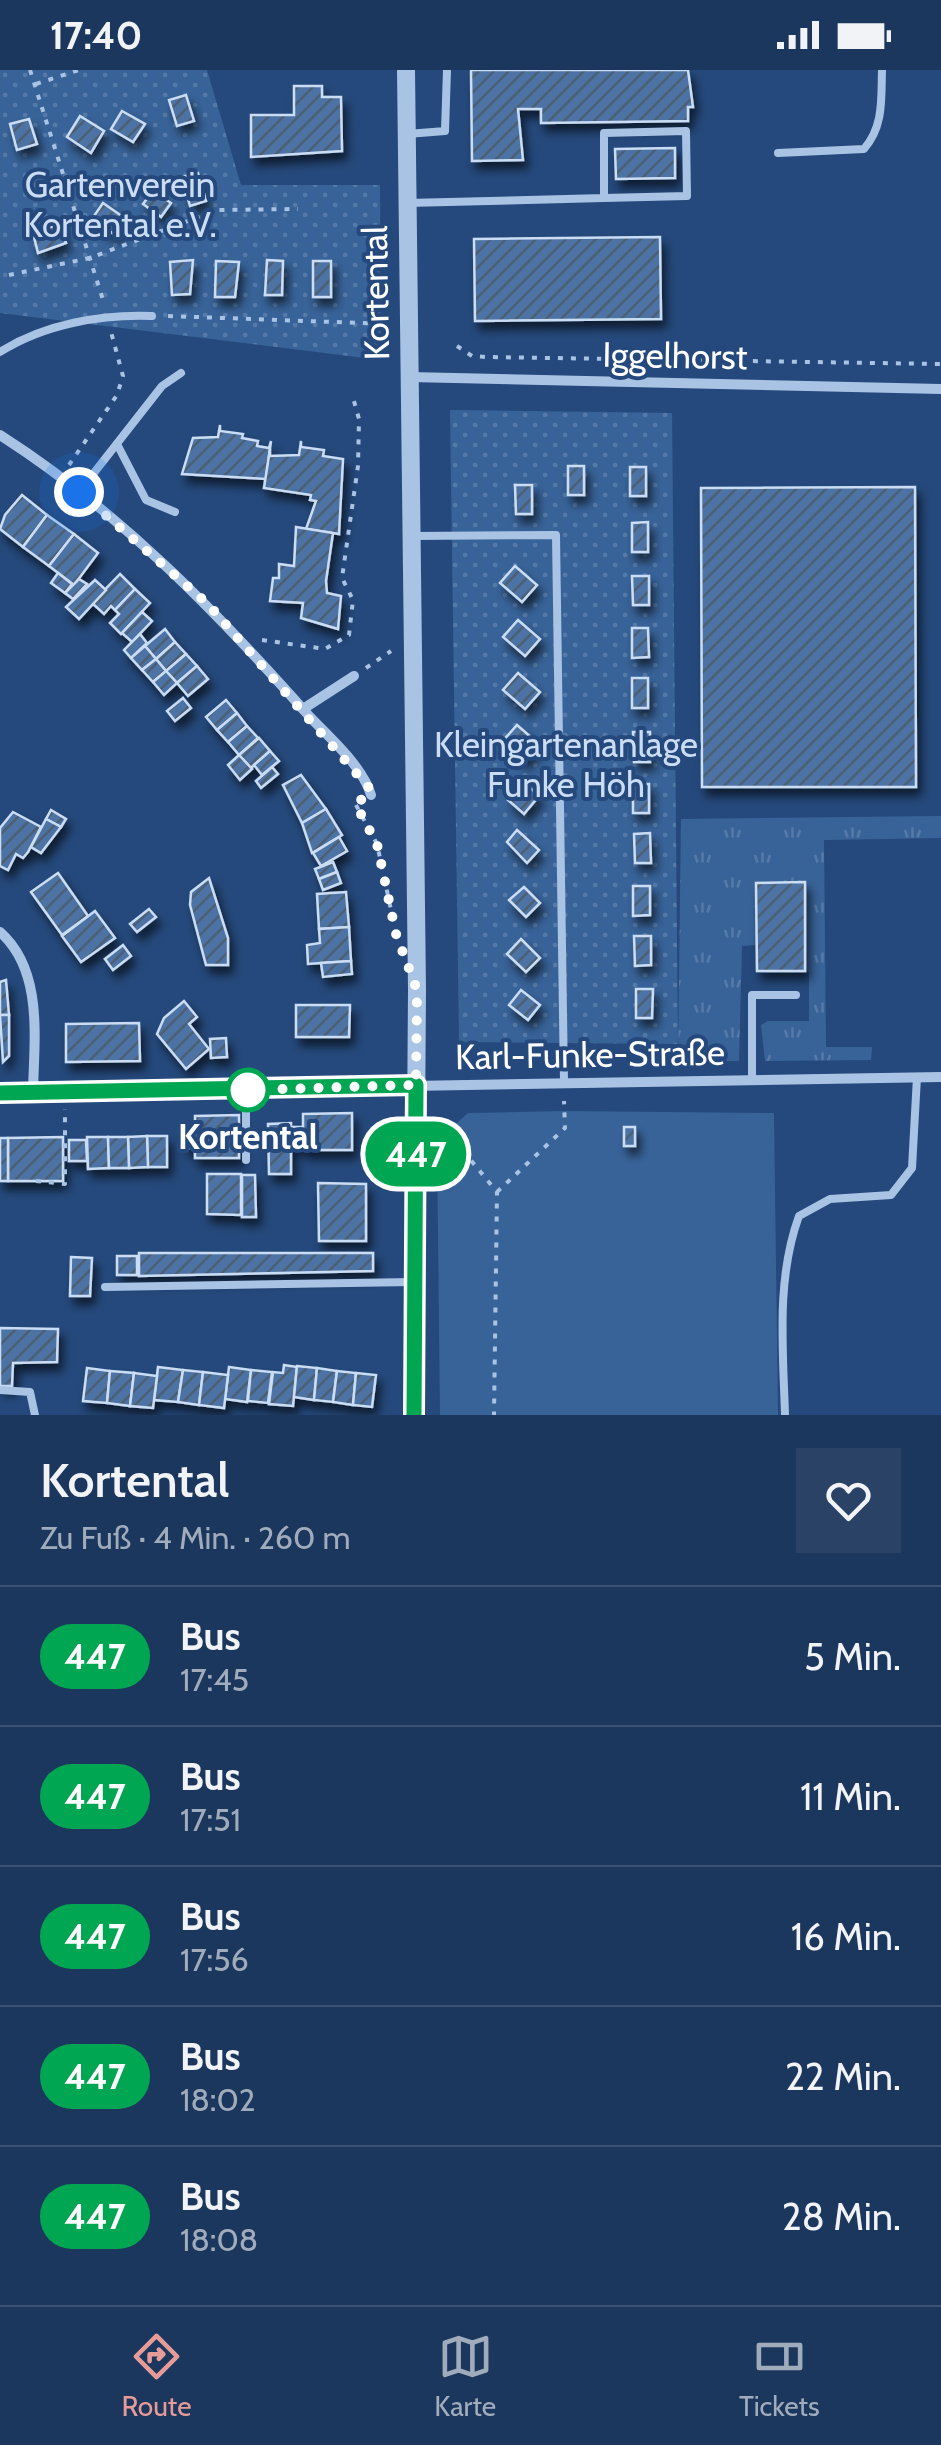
<!DOCTYPE html>
<html lang="de">
<meta charset="utf-8">
<style>
body{margin:0;font-family:Cabin,sans-serif;background:#294266;color:#f1f3f6;height:100vh;display:flex;flex-direction:column;font-size:38px;white-space:nowrap}
*{box-sizing:border-box;margin:0}
p{font-size:32px;color:#a0acbc}
.icon{flex:none;width:55px;height:55px;fill:none;stroke:currentColor;stroke-width:2;stroke-linecap:round;stroke-linejoin:round}
.map{position:relative;height:1345px;overflow:hidden}
.sheet{display:flex;flex-direction:column;background:#1c375d;flex:1}
.sheet>*{flex:none}
.badge{padding:0 20px;border-radius:32px;font-size:35px;line-height:65px}
.you{position:absolute;width:50px;height:50px;margin:-25px;border:8px solid #fff;border-radius:50%;background:#1a73e8;box-shadow:0 0 0 15px #1a73e833}
.map>.badge{position:absolute;translate:-50% -50%;box-shadow:0 0 0 5px #fff}
.round{display:grid;place-items:center;flex:none;width:105px;height:105px;border-radius:0px;background:#294266}
.head{display:flex;align-items:center;justify-content:space-between;height:170px;padding:0 40px}
h1{font-size:48px;font-weight:600;line-height:75px}
ul{padding:0;list-style:none}
li{display:flex;align-items:center;gap:30px;height:140px;padding:0 40px;border-top:2px solid #3a5172}
li div{flex:1}
li b{display:block;font-size:38px}
li em{font-style:normal}
li .badge{min-width:110px;font-weight:700;text-align:center}
.status{display:flex;justify-content:space-between;align-items:center;height:70px;padding:0 50px;background:#1c375d;direction:ltr}
.status svg{height:28px;fill:currentColor}
.menu{display:flex;justify-content:space-around;align-items:center;height:140px;border-top:2px solid #3a5172;background:#1c375d;font-size:28px;color:#a0acbc}
.menu a{display:grid;justify-items:center;gap:5px}
.menu .current{color:#e69b98}
.map>svg:first-child{display:block}
.grass{fill:url(#grass-tufts)}
.park{fill:#386399}
.garden{fill:url(#garden-dots)}
.building{fill:url(#building-hatch);stroke:#cbddf4;stroke-width:2.5;filter:url(#shadow)}
.lines{fill:none;stroke-linecap:round;stroke-linejoin:round}
.path{stroke:#a9c3e5;stroke-width:4;stroke-dasharray:5 8;stroke-linecap:butt}
.service{stroke:#a9c3e5;stroke-width:8}
.minor{stroke:#a9c3e5;stroke-width:10}
.tertiary{stroke:#a9c3e5;stroke-width:18}
.line-casing{stroke:#fff;stroke-width:22}
.line{stroke:#00a651;stroke-width:15}
.walk{stroke:#fff;stroke-width:10;stroke-dasharray:0 18}
.stop-dot{fill:#fff;stroke:#00a651;stroke-width:5}
.labels{text-anchor:middle;stroke-width:8;stroke-linejoin:round;paint-order:stroke}
.park-label{font-size:35px;fill:#cbddf4;stroke:#25497c}
.street-label{font-size:35px;fill:#fff;stroke:#25497c}
.stop-label{font-size:35px;font-weight:bold;fill:#fff;stroke:#25497c}
</style>
<div class="status"><b>17:40</b><svg viewBox="0 0 49 12"><path d="M0 12V9h3v3zM5 12V6h3v6zM10 12V3h3v9zM15 12V0h3v12zM26 1h20v11H26zM47 4h2v5h-2z"/></svg></div>
<div class="map">
<svg width="941" height="1345" viewBox="0 0 941 1345">
<defs>
<pattern id="grass-tufts" width="24" height="20" patternUnits="userSpaceOnUse" patternTransform="scale(2.5)"><rect width="24" height="20" fill="#386399"/><path d="M3 7l-1-3M5 7V3M7 7l1-3M15 17l-1-3M17 17v-4M19 17l1-3" fill="none" stroke="#567aa8"/></pattern>
<pattern id="garden-dots" width="8" height="8" patternUnits="userSpaceOnUse" patternTransform="scale(2.5)"><rect width="8" height="8" fill="#386399"/><path d="M2 2h.1M6 6h.1" fill="none" stroke="#567aa8" stroke-width="1.8" stroke-linecap="round"/></pattern>
<pattern id="building-hatch" width="6" height="6" patternUnits="userSpaceOnUse" patternTransform="scale(2.5)"><rect width="6" height="6" fill="#4d73a4"/><path d="M-1 1l2-2M0 6l6-6M5 7l2-2" fill="none" stroke="#4c5e74"/></pattern>
<filter id="shadow"><feDropShadow dx="4.5" dy="8" stdDeviation="5" flood-color="#0009"/></filter>
</defs>
<rect width="100%" height="100%" fill="#25497c"/>
<!-- grass -->
<polygon class="grass" points="941,746 941,768 824,770 826,977 872,977 871,990 765,991 761,955 768,951 809,951 809,902 805,901 805,813 757,813 756,875 742,876 739,991 678,992 681,749"/>
<!-- park -->
<polygon class="park" points="564,1041 774,1043 778,1345 440,1345 437,1071 468,1043"/>
<!-- garden -->
<g class="garden">
<polygon points="0,0 207,0 241,115 380,115 381,290 0,243"/>
<polygon points="450,340 672,343 678,974 459,972"/>
</g>
<!-- building -->
<g class="building">
<polygon points="471,0 688,0 693,37 688,37 688,51 541,53 541,39 518,39 523,90 472,91"/>
<polygon points="294,16 322,16 322,27 341,27 342,81 251,87 251,45 294,45"/>
<polygon points="186,25 194,51 177,56 169,30"/>
<polygon points="122,41 145,54 133,72 111,59"/>
<polygon points="80,46 104,61 91,83 67,67"/>
<polygon points="29,49 37,74 17,80 10,54"/>
<polygon points="675,78 675,108 616,109 615,79"/>
<polygon points="198,103 206,131 190,136 182,107"/>
<polygon points="153,121 171,133 161,147 143,134"/>
<polygon points="103,133 126,149 115,165 92,149"/>
<polygon points="60,154 66,173 38,183 33,163"/>
<polygon points="660,167 661,249 475,251 474,169"/>
<polygon points="193,190 190,224 172,225 170,192"/>
<polygon points="267,190 283,191 282,225 265,225"/>
<polygon points="216,191 239,192 235,227 215,227"/>
<rect x="313" y="191" width="18" height="36"/>
<polygon points="220,355 220,361 243,364 242,368 258,371 257,376 269,378 271,371 266,409 182,404 193,368 218,367"/>
<polygon points="301,371 301,377 324,380 323,386 343,389 339,464 306,459 316,431 310,430 311,425 264,418 270,379 270,386 299,385"/>
<rect x="568" y="396" width="16" height="29"/>
<rect x="630" y="397" width="16" height="29"/>
<polygon points="515,415 532,415 532,444 516,444"/>
<polygon points="915,417 916,717 702,717 701,418"/>
<polygon points="22,425 47,445 23,477 0,459 5,445"/>
<polygon points="47,445 74,464 49,496 23,477"/>
<polygon points="648,452 648,482 632,482 632,453"/>
<polygon points="296,457 333,463 326,511 327,523 341,526 338,559 301,548 303,533 270,531 273,508 279,508 279,494 294,496"/>
<polygon points="74,464 98,483 74,515 49,496"/>
<polygon points="515,496 537,515 522,532 500,513"/>
<polygon points="58,503 72,514 65,523 51,513"/>
<polygon points="120,504 135,519 115,540 111,536 104,544 92,533"/>
<polygon points="632,506 649,506 649,535 633,535"/>
<polygon points="79,509 87,514 73,529 65,523"/>
<polygon points="95,510 106,520 79,549 66,537"/>
<polygon points="135,519 150,533 121,564 110,553 119,544 115,540"/>
<polygon points="142,542 152,551 132,572 122,563"/>
<polygon points="518,550 540,569 525,586 503,567"/>
<polygon points="632,558 648,558 649,587 632,588"/>
<polygon points="165,559 175,572 156,589 145,576"/>
<polygon points="140,564 147,573 131,588 124,580"/>
<polygon points="175,572 186,584 166,601 156,589"/>
<polygon points="145,576 156,589 142,600 131,588"/>
<polygon points="186,584 197,596 177,613 166,601"/>
<polygon points="156,589 166,601 153,612 142,600"/>
<polygon points="197,596 208,609 188,626 177,613"/>
<polygon points="166,601 177,613 164,625 153,612"/>
<polygon points="518,603 540,622 525,639 503,620"/>
<rect x="632" y="608" width="16" height="30"/>
<polygon points="183,628 191,638 175,651 167,641"/>
<polygon points="226,630 237,643 217,660 206,647"/>
<polygon points="237,643 247,656 228,672 217,660"/>
<polygon points="517,655 539,674 524,691 502,672"/>
<polygon points="247,656 258,668 239,685 228,672"/>
<polygon points="633,662 650,662 650,692 634,692"/>
<polygon points="259,668 270,681 251,698 239,685"/>
<polygon points="270,681 279,691 262,705 254,695"/>
<polygon points="239,685 252,699 240,710 228,695"/>
<polygon points="272,697 278,704 261,718 256,711"/>
<polygon points="301,705 326,739 302,753 283,715"/>
<polygon points="516,711 520,716 524,712 539,726 524,744 508,730 514,724 509,719"/>
<rect x="633" y="714" width="16" height="29"/>
<polygon points="326,739 342,765 312,783 302,753"/>
<polygon points="51,740 66,749 61,757 46,749"/>
<polygon points="13,742 41,757 28,782 23,788 16,784 8,800 0,796 0,758"/>
<polygon points="46,749 61,757 41,783 31,777"/>
<polygon points="517,760 539,780 527,793 507,772"/>
<polygon points="650,763 651,793 635,793 634,764"/>
<polygon points="339,767 347,781 321,796 313,783"/>
<polygon points="333,792 337,802 319,809 315,799"/>
<polygon points="337,802 341,813 323,820 319,809"/>
<polygon points="58,803 88,846 62,865 31,822"/>
<polygon points="209,808 228,868 228,895 206,895 190,835 191,822"/>
<polygon points="805,812 805,901 757,901 756,813"/>
<polygon points="633,816 650,816 650,845 633,846"/>
<polygon points="524,817 540,833 526,847 509,830"/>
<polygon points="346,822 349,857 319,859 317,824"/>
<polygon points="149,839 156,847 137,862 130,854"/>
<polygon points="95,841 115,868 81,892 62,866"/>
<polygon points="349,857 351,891 308,894 307,875 320,873 319,859"/>
<polygon points="634,866 651,866 651,895 635,896"/>
<polygon points="521,869 540,888 526,902 507,884"/>
<polygon points="123,875 131,886 113,900 105,889"/>
<polygon points="351,891 352,904 323,907 321,893"/>
<polygon points="6,910 9,945 0,945 0,912"/>
<polygon points="636,919 653,919 652,948 636,948"/>
<polygon points="521,920 540,935 528,950 509,935"/>
<polygon points="184,931 197,947 189,954 209,979 186,999 157,964 164,948"/>
<polygon points="296,935 350,935 349,967 296,967"/>
<polygon points="0,945 9,945 9,986 3,992"/>
<polygon points="139,953 140,991 66,992 66,954"/>
<polygon points="226,968 227,987 211,988 210,969"/>
<polygon points="352,1043 352,1080 303,1080 303,1044"/>
<polygon points="239,1045 239,1088 195,1088 195,1046"/>
<polygon points="291,1053 291,1104 269,1104 268,1054"/>
<polygon points="292,1057 301,1057 302,1076 292,1076"/>
<rect x="624" y="1057" width="11" height="19"/>
<rect x="185" y="1058" width="9" height="20"/>
<polygon points="147,1066 167,1066 167,1097 148,1097"/>
<polygon points="147,1066 148,1097 129,1098 128,1067"/>
<polygon points="63,1067 63,1111 8,1111 8,1068"/>
<polygon points="87,1067 108,1067 109,1098 88,1099"/>
<polygon points="108,1067 128,1067 129,1098 109,1098"/>
<rect x="0" y="1068" width="8" height="43"/>
<polygon points="69,1070 86,1070 87,1091 69,1091"/>
<polygon points="207,1104 241,1104 241,1145 207,1144"/>
<polygon points="242,1105 255,1105 256,1147 242,1147"/>
<polygon points="318,1113 366,1114 366,1171 319,1171"/>
<polygon points="139,1183 373,1183 373,1201 139,1206"/>
<rect x="117" y="1186" width="20" height="19"/>
<polygon points="71,1187 92,1188 90,1226 70,1226"/>
<polygon points="0,1258 58,1259 57,1292 13,1293 12,1316 0,1316"/>
<polygon points="284,1295 297,1297 293,1336 269,1334 273,1302 283,1303"/>
<polygon points="297,1296 317,1298 314,1330 294,1327"/>
<polygon points="158,1297 183,1300 178,1332 154,1330"/>
<polygon points="229,1297 251,1300 247,1332 225,1329"/>
<polygon points="87,1298 110,1301 107,1333 83,1331"/>
<polygon points="317,1298 337,1301 333,1332 314,1330"/>
<polygon points="183,1300 203,1302 199,1335 178,1332"/>
<polygon points="251,1300 272,1302 268,1333 248,1331"/>
<polygon points="110,1301 134,1303 130,1336 107,1333"/>
<polygon points="337,1301 356,1303 353,1335 333,1332"/>
<polygon points="203,1302 228,1305 224,1338 199,1335"/>
<polygon points="134,1303 157,1306 153,1338 130,1336"/>
<polygon points="356,1303 376,1305 372,1337 353,1335"/>
</g>
<g class="lines">
<!-- path -->
<g class="path">
<polyline points="30,0 104,233"/>
<polyline points="36,14 79,0"/>
<polyline points="9,205 90,188 217,140 298,139"/>
<polyline points="168,246 389,254"/>
<polyline points="457,276 472,286 485,287 941,294"/>
<polyline points="69,395 117,325 123,306 111,262"/>
<polyline points="262,570 325,579 349,565 353,530 342,508 358,396 359,349 352,324"/>
<polyline points="366,598 391,581"/>
<polyline points="356,735 377,774 394,854"/>
<polyline points="435,1078 469,1088 497,1122 494,1345"/>
<polyline points="36,1111 65,1114 65,1039"/>
<polyline points="497,1122 565,1058 564,1031"/>
</g>
<!-- service -->
<g class="service">
<polyline points="407,64 445,61 447,0"/>
<path d="M778,83L864,79C884,56 881,29 882,0"/>
<polyline points="407,133 604,128 604,63 686,61 687,126 604,128"/>
<path d="M0,282C44,254 102,244 152,246"/>
<polyline points="117,374 146,430 175,442"/>
<polyline points="79,422 162,316 181,303"/>
<polyline points="413,466 556,465 564,1012"/>
<polyline points="752,1010 752,925 796,925"/>
<polyline points="246,1090 246,1020"/>
<polyline points="105,1217 413,1212"/>
<polyline points="0,1320 30,1322 35,1345"/>
<path d="M785,1345C783,1278 776,1209 799,1146L830,1129L891,1125L912,1098L917,1007"/>
</g>
<!-- minor -->
<g class="minor">
<polyline points="409,307 941,319"/>
<path d="M0,365C119,441 217,542 310,647C330,668 363,697 371,725"/>
<polyline points="303,639 354,606"/>
<path d="M0,862C44,901 34,970 33,1022"/>
<polyline points="0,1023 941,1007"/>
</g>
<!-- tertiary -->
<polyline class="tertiary" points="406,0 417,919 414,1345"/>
</g>
<g class="lines">
<defs>
<polyline id="line" points="0,1023 416,1015 414,1345"/>
</defs>
<!-- line casing -->
<use href="#line" class="line-casing"/>
<!-- line -->
<use href="#line" class="line"/>
<!-- walk -->
<polyline class="walk" points="79,422 208,534 371,720 356,735 377,774 396,864 417,920 416,1015 248,1020"/>
</g>
<!-- markers -->
<circle class="stop-dot" cx="248" cy="1020" r="20"/>
<g class="labels">
<!-- park labels -->
<g class="park-label">
<text x="120" y="127">Gartenverein<tspan x="120" dy="40">Kortental e.V.</tspan></text>
<text x="566" y="687">Kleingartenanlage<tspan x="566" dy="40">Funke Höh</tspan></text>
</g>
<!-- street labels -->
<g class="street-label">
<text transform="translate(376 223) rotate(-91)" y="12">Kortental</text>
<text transform="translate(675 286) rotate(1)" y="12">Iggelhorst</text>
<text transform="translate(590 985) rotate(-1)" y="12">Karl-Funke-Straße</text>
</g>
<!-- stop labels -->
<g class="stop-label">
<text x="248" y="1079">Kortental</text>
</g>
</g>
</svg>
<div class="you" style="left:79px;top:422px"></div>
<b class="badge" style="left:416px;top:1084px;background:#00a651;color:#fff">447</b>
</div>
<section class="sheet">
<div class="head"><div><h1>Kortental</h1><p>Zu Fuß · 4 Min. · 260 m</p></div><a class="round"><svg class="icon" aria-label="heart" viewBox="0 0 24 24"><path d="M12 20l-8-8c-3-5 5-10 8-4 3-6 11-1 8 4z"/></svg></a></div>
<ul>
<li><span class="badge" style="background:#00a651;color:#fff">447</span><div><b>Bus</b><p>17:45</p></div><em>5 Min.</em></li>
<li><span class="badge" style="background:#00a651;color:#fff">447</span><div><b>Bus</b><p>17:51</p></div><em>11 Min.</em></li>
<li><span class="badge" style="background:#00a651;color:#fff">447</span><div><b>Bus</b><p>17:56</p></div><em>16 Min.</em></li>
<li><span class="badge" style="background:#00a651;color:#fff">447</span><div><b>Bus</b><p>18:02</p></div><em>22 Min.</em></li>
<li><span class="badge" style="background:#00a651;color:#fff">447</span><div><b>Bus</b><p>18:08</p></div><em>28 Min.</em></li>
</ul>
</section>
<nav class="menu">
<a class="current"><svg class="icon" aria-label="directions" viewBox="0 0 24 24"><path d="M12 3l9 9-9 9-9-9zM9 14v-3h6M13 9l2 2-2 2"/></svg>Route</a>
<a><svg class="icon" aria-label="map" viewBox="0 0 24 24"><path d="M3 6l6-2 6 2 6-2v14l-6 2-6-2-6 2zM9 4v14M15 6v14"/></svg>Karte</a>
<a><svg class="icon" aria-label="tickets" viewBox="0 0 24 24"><path d="M3 7h18v10H3zM15 7v10"/></svg>Tickets</a>
</nav>
